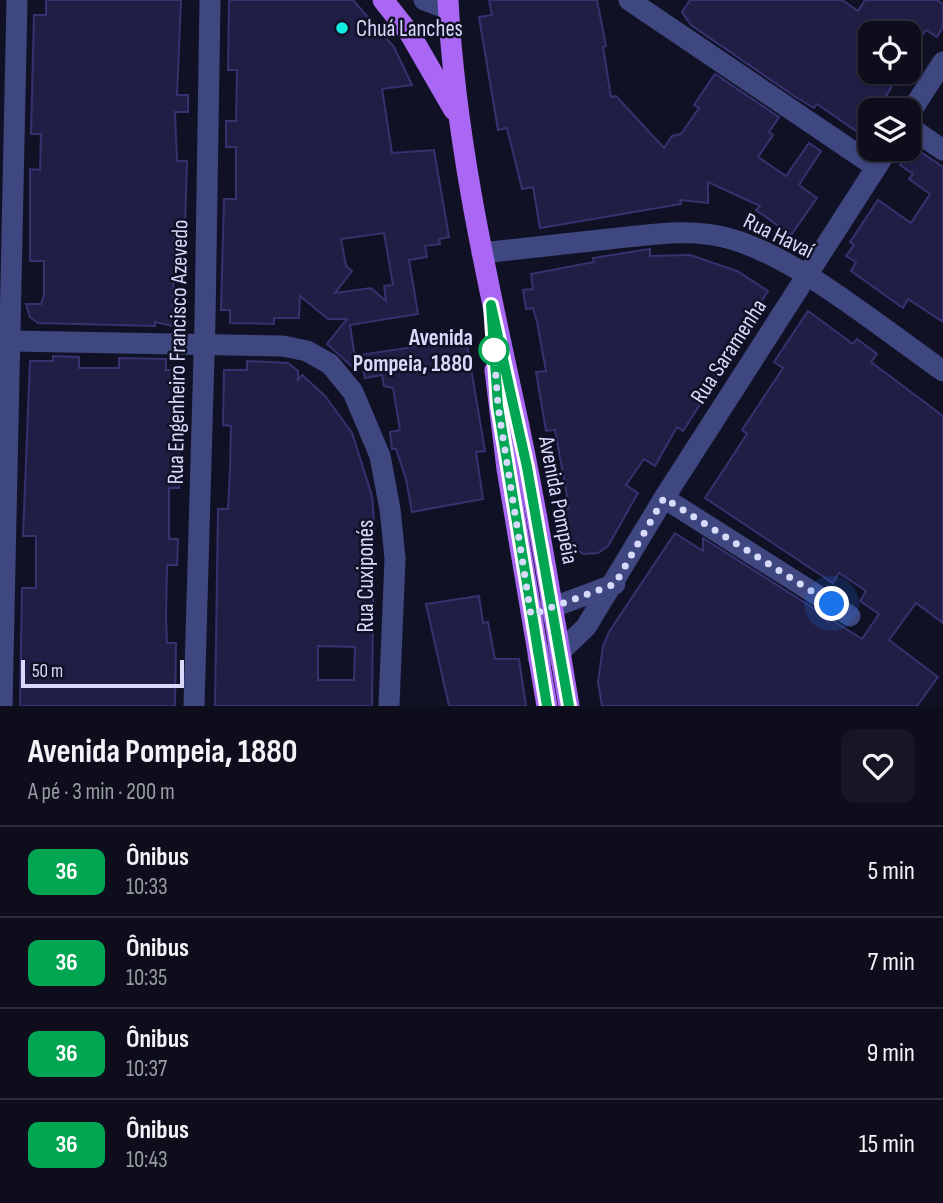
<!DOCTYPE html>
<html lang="pt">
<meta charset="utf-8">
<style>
body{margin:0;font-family:"Sofia Sans Condensed",sans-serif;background:#161625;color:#f1f3f6;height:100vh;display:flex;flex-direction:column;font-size:26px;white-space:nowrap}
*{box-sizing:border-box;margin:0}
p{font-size:23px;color:#9a9ca3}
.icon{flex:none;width:38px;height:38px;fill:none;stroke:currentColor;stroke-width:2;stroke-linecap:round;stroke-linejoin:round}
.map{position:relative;height:706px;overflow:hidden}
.panel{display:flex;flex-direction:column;background:#0d0d1c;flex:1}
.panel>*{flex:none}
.badge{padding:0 14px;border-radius:10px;font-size:24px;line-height:46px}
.tools{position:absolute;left:858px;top:21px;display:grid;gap:14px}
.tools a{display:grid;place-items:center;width:63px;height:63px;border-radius:14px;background:#0d0d1c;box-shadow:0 2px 5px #0004,0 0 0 2px #2d2d3b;font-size:35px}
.scale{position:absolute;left:21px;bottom:18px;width:163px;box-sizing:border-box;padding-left:7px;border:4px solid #d8dafc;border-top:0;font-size:19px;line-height:24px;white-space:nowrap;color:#d8dafc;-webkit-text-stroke:5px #111125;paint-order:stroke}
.you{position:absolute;width:35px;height:35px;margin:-18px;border:5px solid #fff;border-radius:50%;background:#1a73e8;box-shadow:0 0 0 10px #1a73e833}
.map>.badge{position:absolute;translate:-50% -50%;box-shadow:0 0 0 4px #fff}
.round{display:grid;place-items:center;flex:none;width:74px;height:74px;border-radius:14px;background:#161625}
.headline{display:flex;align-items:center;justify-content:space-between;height:119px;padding:0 28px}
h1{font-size:33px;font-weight:700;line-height:52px}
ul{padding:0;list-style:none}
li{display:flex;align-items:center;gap:21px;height:91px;padding:0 28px;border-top:2px solid #2d2d3b}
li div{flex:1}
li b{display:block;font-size:26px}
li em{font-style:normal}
li .badge{min-width:77px;font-weight:700;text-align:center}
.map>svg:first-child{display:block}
.building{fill:#201e45;stroke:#35326f;stroke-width:2;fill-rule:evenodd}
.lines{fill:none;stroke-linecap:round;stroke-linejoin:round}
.minor{stroke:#3f4781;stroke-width:21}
.major{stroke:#a967f4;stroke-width:21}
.line-casing{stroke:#fff;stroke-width:16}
.line{stroke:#00a651;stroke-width:10}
.walk{stroke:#d8dafc;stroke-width:7;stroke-dasharray:0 12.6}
.poi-dot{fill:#12eee2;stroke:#111125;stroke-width:2.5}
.stop-dot{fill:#fff;stroke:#00a651;stroke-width:3.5}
.labels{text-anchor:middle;stroke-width:5;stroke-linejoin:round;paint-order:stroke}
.poi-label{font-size:23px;fill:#d8dafc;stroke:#111125;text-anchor:start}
.street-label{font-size:23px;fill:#d8dafc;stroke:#111125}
.stop-label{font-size:23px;font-weight:bold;fill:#d8dafc;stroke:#111125;text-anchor:end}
</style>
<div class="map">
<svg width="943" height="706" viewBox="0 0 943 706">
<rect width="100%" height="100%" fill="#111125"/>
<!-- building -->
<g class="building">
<polygon points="46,0 181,0 177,95 188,95 188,112 175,112 177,161 187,161 185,224 175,224 173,307 183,307 183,319 177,327 155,322 155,326 38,323 30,317 26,304 41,304 44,295 44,261 30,261 30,169 40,170 41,134 31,134 34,15 46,15"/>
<path d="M229,0H353L394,47L412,85L382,89L392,153L434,150L449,237L439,239L440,244L425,246L427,257L409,260L418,314L350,325L357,371L327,344L347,319H328L300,296L299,318H274V324L230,323V310H221L224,199H236V147H226V121H236L237,70H228ZM384,233L393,285L384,286L386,301L371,288L335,293L352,271L346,266L341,239Z"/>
<polygon points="489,0 597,0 606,46 603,47 611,97 616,96 664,148 672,136 681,134 699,108 694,105 715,74 779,117 769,132 773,135 758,157 786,176 809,143 821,151 799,185 817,198 791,235 756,210 760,206 708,182 708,203 680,200 681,204 540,228 533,187 522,189 507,128 498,130 479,17 492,15"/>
<polygon points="690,0 842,0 858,11 865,0 937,0 943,4 943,27 937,37 926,30 908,55 908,33 870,33 870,72 900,72 878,110 870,110 870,116 859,133 817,104 814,108 794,96 691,25 682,12"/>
<polygon points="912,146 943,167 943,322 908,299 903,308 851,271 856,262 846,256 854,245 850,242 878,200 911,223 930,194 909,179 913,174 900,165"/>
<polygon points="650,249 650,256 690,255 737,271 768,291 761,302 764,304 683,431 677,427 655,466 644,459 626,485 638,493 608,546 598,553 584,554 569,546 562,531 559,511 569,508 568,501 555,430 546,431 536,372 546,371 537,322 533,308 526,309 523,290 533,289 531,274 594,262 593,258"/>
<polygon points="808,311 853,344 857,339 877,354 871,362 943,416 943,623 916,603 889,640 938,677 917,706 602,706 598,682 603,646 609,632 675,533 703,551 703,538 862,639 879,614 860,601 866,591 839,573 833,583 705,498 747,434 742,430 783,368 774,362"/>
<polygon points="466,339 485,451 476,452 483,499 412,512 406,479 396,449 392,449 390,432 400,430 393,388 384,386 382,375 365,378 360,355"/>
<polygon points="53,356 79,357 79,368 119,368 119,358 166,359 166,370 178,370 179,488 169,488 169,539 178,539 177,565 167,565 166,617 167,643 176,643 175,706 20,706 22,588 36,588 36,536 23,536 30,361 53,361"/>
<path d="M247,361L288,363L298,371V380L302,375L325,396L352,433L372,496L374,520L372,706H215L218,509H228L230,470L231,426L223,425L224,370H247ZM318,646L355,647L354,680H318Z"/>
<polygon points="479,596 483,623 488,622 495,659 519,659 526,706 449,706 426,604"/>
</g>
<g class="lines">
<!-- minor -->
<g class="minor">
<polyline points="424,0 448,9"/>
<polyline points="629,0 876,167"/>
<polyline points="908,116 943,62"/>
<polyline points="908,126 943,150"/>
<path d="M482,253C524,248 567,244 609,239C649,235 692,227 731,239C798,258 884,330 943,371"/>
<polyline points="11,341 283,346 307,351 330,364 353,392 380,456 390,509 395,558 389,706"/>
<polyline points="664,498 850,616"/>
<polyline points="535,614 615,584"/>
<polyline points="538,658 560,652 586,627 664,498 888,149"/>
<polyline points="2,706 17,0"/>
<polyline points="194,706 205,321 210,0"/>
</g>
<!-- major -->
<g class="major">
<polyline points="383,0 410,34 454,110"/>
<path d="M448,0C455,137 485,270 514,403C536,503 552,605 569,706"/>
<polyline points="495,370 507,469 547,706"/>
</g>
</g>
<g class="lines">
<defs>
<polyline id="line" points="547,706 498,406 491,305 527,467 569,706"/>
</defs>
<!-- line casing -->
<use href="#line" class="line-casing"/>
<!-- line -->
<use href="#line" class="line"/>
<!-- walk -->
<polyline class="walk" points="494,350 498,406 531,615 615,584 664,498 832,604"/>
</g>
<!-- markers -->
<circle class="poi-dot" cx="342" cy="28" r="7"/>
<circle class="stop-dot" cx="494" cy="350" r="14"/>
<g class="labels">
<!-- poi labels -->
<g class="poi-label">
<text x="356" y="36">Chuá Lanches</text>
</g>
<!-- street labels -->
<g class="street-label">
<text transform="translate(779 235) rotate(26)" y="8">Rua Havaí</text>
<text transform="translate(728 351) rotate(-57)" y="8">Rua Saramenha</text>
<text transform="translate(177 352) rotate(-89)" y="8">Rua Engenheiro Francisco Azevedo</text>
<text transform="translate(559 500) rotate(79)" y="8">Avenida Pompéia</text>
<text transform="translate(365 576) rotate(-90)" y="8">Rua Cuxiponés</text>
</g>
<!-- stop labels -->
<g class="stop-label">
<text x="473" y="345">Avenida<tspan x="473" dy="26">Pompeia, 1880</tspan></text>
</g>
</g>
</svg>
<div class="tools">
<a><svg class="icon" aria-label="locate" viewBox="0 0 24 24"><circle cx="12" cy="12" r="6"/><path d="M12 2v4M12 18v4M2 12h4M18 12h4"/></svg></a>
<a><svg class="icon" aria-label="layers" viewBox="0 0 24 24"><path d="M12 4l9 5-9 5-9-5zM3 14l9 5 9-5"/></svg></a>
</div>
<div class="scale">50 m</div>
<div class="you" style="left:832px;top:604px"></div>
</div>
<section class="panel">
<div class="headline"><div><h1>Avenida Pompeia, 1880</h1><p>A pé · 3 min · 200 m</p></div><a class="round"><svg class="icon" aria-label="heart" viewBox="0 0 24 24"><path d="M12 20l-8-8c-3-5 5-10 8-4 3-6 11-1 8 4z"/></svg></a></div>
<ul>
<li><span class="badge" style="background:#00a651;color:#fff">36</span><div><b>Ônibus</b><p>10:33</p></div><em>5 min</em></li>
<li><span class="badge" style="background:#00a651;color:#fff">36</span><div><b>Ônibus</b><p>10:35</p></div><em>7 min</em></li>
<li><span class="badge" style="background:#00a651;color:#fff">36</span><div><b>Ônibus</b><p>10:37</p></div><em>9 min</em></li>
<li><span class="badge" style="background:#00a651;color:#fff">36</span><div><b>Ônibus</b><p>10:43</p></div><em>15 min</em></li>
</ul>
</section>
